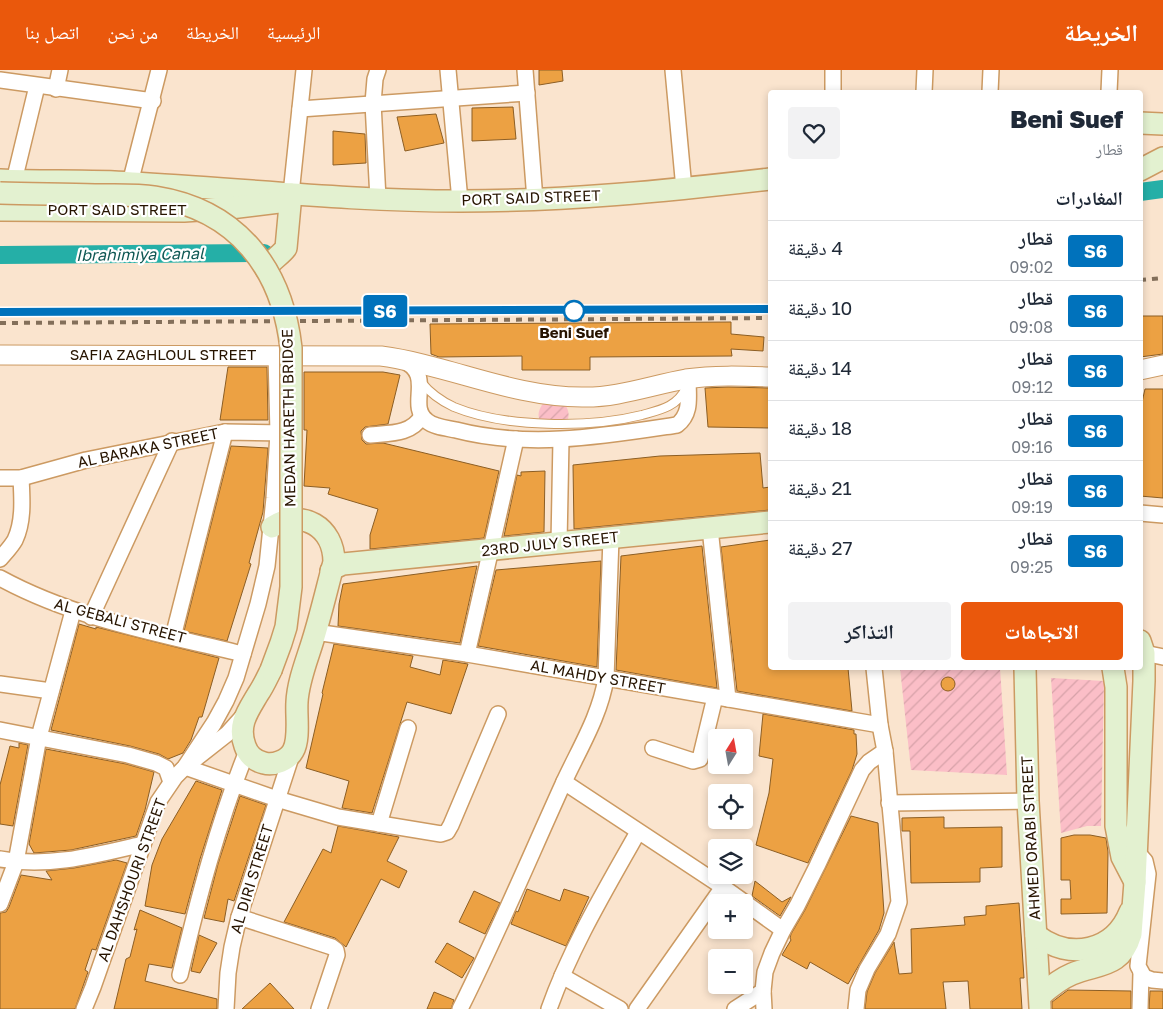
<!DOCTYPE html>
<html lang="ar">
<meta charset="utf-8">
<style>
body{margin:0;font-family:"Golos Text","Noto Naskh Arabic",sans-serif;background:#f2f2f3;color:#1f2937;direction:rtl;height:100vh;display:flex;flex-direction:column;font-size:19px;white-space:nowrap}
*{box-sizing:border-box;margin:0}
p{font-size:16px;color:#747a83}
.icon{flex:none;width:28px;height:28px;fill:none;stroke:currentColor;stroke-width:2;stroke-linecap:round;stroke-linejoin:round}
.map{position:relative;flex:1;overflow:hidden;direction:ltr}
.details{position:absolute;left:768px;top:20px;width:375px;height:580px;display:flex;flex-direction:column;background:#fff;border-radius:5px;box-shadow:0 2px 8px #0003;direction:rtl}
.details>*{flex:none}
.badge{padding:0 10px;border-radius:4px;font-size:18px;line-height:32px}
.needle{width:32px;rotate:11deg}
.buttons{position:absolute;left:708px;top:659px;display:grid;gap:10px}
.buttons a{display:grid;place-items:center;width:45px;height:45px;border-radius:5px;background:#fff;box-shadow:0 2px 8px #0003;font-size:25px}
.map>.badge{position:absolute;translate:-50% -50%;box-shadow:0 0 0 2px #fff}
h2{padding:0 20px;font-size:19px;line-height:45px}
.round{display:grid;place-items:center;flex:none;width:52px;height:52px;border-radius:5px;background:#f2f2f3}
.overview{display:flex;align-items:center;justify-content:space-between;height:85px;padding:0 20px}
h1{font-size:24px;font-weight:800;line-height:38px}
.cta{display:flex;gap:10px;margin-top:auto;padding:10px 20px}
.cta a{flex:1;height:58px;border-radius:5px;background:#ea580c;color:#fff;font-size:20px;font-weight:800;line-height:58px;text-align:center}
.cta a+a{background:#f2f2f3;color:#1f2937}
ul{padding:0;list-style:none}
li{display:flex;align-items:center;gap:15px;height:60px;padding:0 20px;border-top:1px solid #e0e1e3}
li div{flex:1}
li b{display:block;font-size:19px}
li em{font-style:normal}
li .badge{min-width:55px;font-weight:700;text-align:center}
header{display:flex;align-items:center;gap:30px;box-sizing:border-box;height:70px;padding:0 25px;background:#ea580c;color:#fff}
header strong{font-size:24px}
nav{display:flex;gap:28px;margin-inline-start:auto;font-size:18px}
.map>svg:first-child{display:block}
.garden{fill:url(#garden-furrows)}
.lines{fill:none;stroke-linecap:round;stroke-linejoin:round}
.canal{stroke:#25afa7;stroke-width:18}
.building{fill:#eca143;stroke:#8c5e24}
.service-casing{stroke:#cc9a62;stroke-width:10}
.minor-casing{stroke:#cc9a62;stroke-width:18}
.tertiary-casing{stroke:#cc9a62;stroke-width:21}
.secondary-casing{stroke:#cc9a62;stroke-width:24}
.service{stroke:#fff;stroke-width:8}
.minor{stroke:#fff;stroke-width:15}
.tertiary{stroke:#fff;stroke-width:19}
.secondary{stroke:#e3f1d0;stroke-width:21}
.rail{stroke:#836f5a;stroke-width:4;stroke-dasharray:6 6;stroke-linecap:butt}
.secondary-bridge-casing{stroke:#cc9a62;stroke-width:24;stroke-linecap:butt}
.secondary-bridge{stroke:#e3f1d0;stroke-width:21}
.line-casing{stroke:#fff;stroke-width:11}
.line{stroke:#0072bc;stroke-width:8}
.stop-dot{fill:#fff;stroke:#0072bc;stroke-width:2.5}
.labels{text-anchor:middle;stroke-width:4.5;stroke-linejoin:round;paint-order:stroke}
.street-label{font-size:15px;fill:#271400;stroke:#fff}
.stop-label{font-size:15px;font-weight:bold;fill:#271400;stroke:#fff}
.water-label{font-size:16px;font-style:italic;fill:#0f5854;stroke:#fff}
</style>
<header>
<strong>الخريطة</strong>
<nav><a>الرئيسية</a><a>الخريطة</a><a>من نحن</a><a>اتصل بنا</a></nav>
</header>
<div class="map">
<svg width="1163" height="939" viewBox="0 0 1163 939">
<defs>
<pattern id="garden-furrows" width="10" height="10" patternUnits="userSpaceOnUse" patternTransform="scale(1.25)"><rect width="10" height="10" fill="#fbbec7"/><path d="M-1 1l2-2M0 10L10 0M9 11l2-2" fill="none" stroke="#d7a2a9"/></pattern>
</defs>
<rect width="100%" height="100%" fill="#fae4ce"/>
<!-- garden -->
<g class="garden">
<path d="M544,332L565,334C584,366 520,363 544,332Z"/>
<polygon points="900,598 1000,598 1007,705 911,700"/>
<polygon points="1051,608 1104,611 1101,756 1087,756 1061,763"/>
</g>
<g class="lines">
<!-- canal -->
<g class="canal">
<polyline points="1140,122 1163,119"/>
<polyline points="0,185 264,183"/>
</g>
</g>
<!-- building -->
<g class="building">
<polygon points="539,0 562,0 563,11 539,15"/>
<polygon points="513,37 516,69 472,71 472,38"/>
<polygon points="436,44 444,73 405,81 397,47"/>
<polygon points="333,61 365,64 366,93 333,95"/>
<polygon points="1140,246 1163,246 1163,284 1140,287"/>
<polygon points="731,252 731,264 764,267 763,281 731,279 732,286 590,287 590,300 522,300 522,286 439,287 431,284 430,254"/>
<polygon points="228,297 267,297 268,350 220,350"/>
<polygon points="304,302 383,302 400,305 388,354 365,357 361,361 362,370 366,374 383,373 499,401 484,468 370,479 370,465 378,439 328,424 330,418 304,416 307,360 304,360"/>
<polygon points="728,317 770,318 770,358 708,357 705,318"/>
<polygon points="1145,319 1163,319 1163,428 1140,426 1140,341"/>
<polygon points="231,376 268,378 263,442 249,493 251,494 227,571 184,561"/>
<polygon points="760,383 763,418 770,417 770,440 574,459 573,395 660,386"/>
<polygon points="545,401 544,462 504,466 517,405 521,406 521,402"/>
<polygon points="770,470 770,598 848,598 852,641 737,621 721,477"/>
<polygon points="702,476 717,618 616,600 621,486"/>
<polygon points="601,491 597,597 478,576 496,500"/>
<polygon points="477,496 460,573 338,556 339,534 343,514"/>
<polygon points="79,554 96,559 96,557 219,588 202,647 199,647 191,670 183,683 168,689 159,684 130,676 51,660"/>
<polygon points="334,574 413,586 410,597 440,605 443,590 468,594 451,644 407,632 372,743 342,738 349,711 306,698 323,624 322,623"/>
<circle cx="948" cy="614" r="7"/>
<polygon points="763,644 854,660 854,664 856,664 857,684 852,700 808,793 756,775 769,723 773,689 759,686"/>
<polygon points="19,673 28,675 13,756 0,754 0,715 10,676 19,678"/>
<polygon points="46,679 126,694 154,702 145,740 136,766 71,780 34,783 29,774"/>
<polygon points="196,711 222,720 200,789 185,844 145,836 152,795 162,769"/>
<polygon points="240,726 266,735 234,831 228,829 224,852 204,848 218,794"/>
<polygon points="851,746 878,753 884,843 879,860 848,914 810,892 807,899 782,885 791,870 790,868 791,864 805,840"/>
<polygon points="944,747 944,758 1002,757 1002,797 980,798 980,812 911,813 910,761 902,761 902,748"/>
<polygon points="338,756 399,767 387,791 407,801 399,818 381,809 346,877 335,868 284,852 323,779 331,783"/>
<polygon points="1074,765 1090,765 1106,768 1108,782 1107,843 1061,844 1061,829 1071,829 1070,810 1061,810 1061,768"/>
<polygon points="116,790 127,793 96,880 92,879 85,900 88,902 75,939 0,939 0,843 6,842 9,837 21,805 52,810 46,801 74,798"/>
<polygon points="755,811 782,832 791,827 780,846 752,826"/>
<polygon points="527,819 560,831 564,819 589,827 566,876 511,854 516,841 518,842"/>
<polygon points="474,821 500,833 485,864 459,852"/>
<polygon points="1019,833 1024,908 1020,908 1022,939 970,939 968,911 943,912 946,939 865,939 867,922 875,903 894,872 899,904 912,903 911,859 965,855 964,847 986,845 986,836"/>
<polygon points="140,840 182,858 172,898 149,894 145,911 217,929 217,939 114,939 126,889 130,887 137,859 134,860"/>
<polygon points="199,865 217,873 200,903 191,901"/>
<polygon points="447,873 474,888 462,908 435,892"/>
<polygon points="270,913 294,939 242,939"/>
<polygon points="1068,920 1131,921 1131,939 1052,939 1052,932"/>
<polygon points="1150,921 1163,921 1163,939 1149,939"/>
<polygon points="434,922 454,930 451,939 427,939"/>
</g>
<g class="lines">
<defs>
<path id="service" d="M421,312C430,323 441,331 454,337C505,358 590,358 642,345C660,340 677,337 686,318"/>
<g id="minor">
<polyline points="378,0 375,9 373,33 378,129"/>
<polyline points="448,0 460,131"/>
<polyline points="525,0 535,130"/>
<polyline points="673,0 684,119"/>
<polyline points="0,10 153,31"/>
<polyline points="56,19 60,0"/>
<polyline points="833,22 833,0"/>
<polyline points="924,22 925,0"/>
<polyline points="990,22 991,0"/>
<polyline points="1109,22 1110,0"/>
<polyline points="300,39 527,23"/>
<polyline points="14,111 37,16"/>
<polyline points="130,113 159,0"/>
<polyline points="291,124 304,0"/>
<path d="M402,290C436,305 406,335 427,351C434,357 447,358 456,360C529,379 604,366 677,355C692,343 688,327 688,309"/>
<path d="M370,365C389,363 411,365 422,346"/>
<polyline points="0,408 21,408 86,390 225,362 286,363"/>
<polyline points="1140,443 1163,445"/>
<polyline points="710,458 728,629"/>
<polyline points="559,473 561,370"/>
<path d="M0,489C5,483 11,477 15,470C24,451 22,428 21,408"/>
<path d="M0,508C75,549 161,564 243,584"/>
<polyline points="91,547 172,371"/>
<polyline points="315,562 467,584 880,655"/>
<polyline points="173,567 225,362"/>
<polyline points="1144,583 1163,587"/>
<polyline points="467,584 516,369"/>
<polyline points="0,614 51,621"/>
<polyline points="0,660 128,685 156,693 166,698 171,712"/>
<polyline points="653,678 693,691 700,689 715,627"/>
<polyline points="194,690 227,664 245,644"/>
<polyline points="185,697 277,729 338,747 441,764 447,762 451,755 498,644"/>
<polyline points="564,712 723,817 783,860"/>
<polyline points="889,733 1028,731"/>
<polyline points="379,754 408,658"/>
<polyline points="1137,782 1145,791 1148,804 1138,896 1144,907 1152,910 1163,911"/>
<path d="M0,789C49,798 96,785 143,774"/>
<polyline points="0,834 16,792 39,667 73,541"/>
<polyline points="239,847 332,877 336,880 337,885 319,939"/>
<path d="M180,905C198,829 218,753 247,681"/>
<polyline points="562,906 620,939"/>
<polyline points="84,939 93,917 158,732 175,707 185,697 214,653 226,631 236,608 258,534 267,496 274,428 278,363 276,285"/>
<polyline points="226,939 228,903 232,877 239,847 293,681"/>
<path d="M460,939C497,865 529,789 563,714C579,679 600,646 606,608L611,468"/>
<path d="M549,939C571,877 606,819 638,762"/>
<polyline points="637,939 723,817"/>
<polyline points="735,939 763,921"/>
<polyline points="764,939 763,921 765,902 772,883 783,860 797,836 817,796 862,700 869,692 885,681"/>
<polyline points="856,939 858,920 867,899 888,864 899,832 885,681 880,655 874,598"/>
<polyline points="1140,939 1141,903"/>
</g>
<g id="tertiary">
<path d="M0,285L381,286C449,295 512,327 582,327C617,328 652,315 686,309C714,305 742,306 770,307"/>
<polyline points="1140,300 1163,295"/>
</g>
<g id="secondary">
<polyline points="1140,53 1163,54"/>
<polyline points="1140,100 1163,88"/>
<path d="M0,110C44,112 88,110 132,113C241,119 351,131 461,131C565,131 667,121 770,109"/>
<polyline points="0,140 184,141 230,138 279,132"/>
<path d="M266,199C271,190 280,186 286,178L291,124"/>
<polyline points="331,501 334,498 343,494 770,452"/>
<polyline points="1025,598 1028,731 1040,937"/>
<polyline points="1113,598 1116,617 1116,756 1122,787 1135,812"/>
<path d="M271,600C267,608 263,617 258,624C248,641 237,655 245,676C248,685 255,691 264,693C274,696 288,690 293,681C300,669 296,646 297,632C298,611 307,590 313,570C321,544 327,518 334,492C334,457 302,438 272,457"/>
<path d="M1036,865C1070,891 1114,882 1130,842"/>
<path d="M1040,926C1050,917 1060,909 1072,904C1099,893 1121,898 1131,864L1135,812L1144,611V583L1140,571"/>
</g>
</defs>
<!-- service casing -->
<use href="#service" class="service-casing"/>
<!-- minor casing -->
<use href="#minor" class="minor-casing"/>
<!-- tertiary casing -->
<use href="#tertiary" class="tertiary-casing"/>
<!-- secondary casing -->
<use href="#secondary" class="secondary-casing"/>
<!-- service -->
<use href="#service" class="service"/>
<!-- minor -->
<use href="#minor" class="minor"/>
<!-- tertiary -->
<use href="#tertiary" class="tertiary"/>
<!-- secondary -->
<use href="#secondary" class="secondary"/>
<!-- rail -->
<g class="rail">
<polyline points="1140,210 1163,208"/>
<polyline points="0,242 770,239"/>
<polyline points="0,253 770,248"/>
</g>
<defs>
<path id="secondary-bridge" d="M0,123C32,124 63,124 95,125C115,125 136,124 155,127C237,140 282,198 291,278V517L286,557L281,573L271,600"/>
</defs>
<!-- secondary-bridge casing -->
<use href="#secondary-bridge" class="secondary-bridge-casing"/>
<!-- secondary-bridge -->
<use href="#secondary-bridge" class="secondary-bridge"/>
</g>
<g class="lines">
<defs>
<polyline id="line" points="0,242 770,239"/>
</defs>
<!-- line casing -->
<use href="#line" class="line-casing"/>
<!-- line -->
<use href="#line" class="line"/>
</g>
<!-- markers -->
<circle class="stop-dot" cx="574" cy="241" r="10"/>
<g class="labels">
<!-- street labels -->
<g class="street-label">
<text transform="translate(531 128) rotate(-2)" y="5">PORT SAID STREET</text>
<text x="117" y="145">PORT SAID STREET</text>
<text x="163" y="290">SAFIA ZAGHLOUL STREET</text>
<text transform="translate(289 348) rotate(-91)" y="5">MEDAN HARETH BRIDGE</text>
<text transform="translate(148 378) rotate(-12)" y="5">AL BARAKA STREET</text>
<text transform="translate(550 474) rotate(-6)" y="5">23RD JULY STREET</text>
<text transform="translate(120 551) rotate(15)" y="5">AL GEBALI STREET</text>
<text transform="translate(598 607) rotate(10)" y="5">AL MAHDY STREET</text>
<text transform="translate(1031 768) rotate(-93)" y="5">AHMED ORABI STREET</text>
<text transform="translate(252 809) rotate(-73)" y="5">AL DIRI STREET</text>
<text transform="translate(132 810) rotate(-70)" y="5">AL DAHSHOURI STREET</text>
</g>
<!-- stop labels -->
<g class="stop-label">
<text x="574" y="268">Beni Suef</text>
</g>
<!-- water labels -->
<g class="water-label">
<text transform="translate(140 184) rotate(-1)" y="6">Ibrahimiya Canal</text>
</g>
</g>
</svg>
<div class="buttons">
<a><svg class="needle" viewBox="-14 -14 28 28"><path d="M0-13l5 13h-10z" fill="#e53935"/><path d="M0 13l5-13h-10z" fill="#747a83"/></svg></a>
<a><svg class="icon" aria-label="locate" viewBox="0 0 24 24"><circle cx="12" cy="12" r="6"/><path d="M12 2v4M12 18v4M2 12h4M18 12h4"/></svg></a>
<a><svg class="icon" aria-label="layers" viewBox="0 0 24 24"><path d="M12 4l9 5-9 5-9-5zM3 14l9 5 9-5"/></svg></a>
<a>+</a>
<a>−</a>
</div>
<b class="badge" style="left:385px;top:241px;background:#0072bc;color:#fff">S6</b>
<section class="details">
<div class="overview"><div><h1>Beni Suef</h1><p>قطار</p></div><a class="round"><svg class="icon" aria-label="heart" viewBox="0 0 24 24"><path d="M12 20l-8-8c-3-5 5-10 8-4 3-6 11-1 8 4z"/></svg></a></div>
<h2>المغادرات</h2>
<ul>
<li><span class="badge" style="background:#0072bc;color:#fff">S6</span><div><b>قطار</b><p>09:02</p></div><em>4 دقيقة</em></li>
<li><span class="badge" style="background:#0072bc;color:#fff">S6</span><div><b>قطار</b><p>09:08</p></div><em>10 دقيقة</em></li>
<li><span class="badge" style="background:#0072bc;color:#fff">S6</span><div><b>قطار</b><p>09:12</p></div><em>14 دقيقة</em></li>
<li><span class="badge" style="background:#0072bc;color:#fff">S6</span><div><b>قطار</b><p>09:16</p></div><em>18 دقيقة</em></li>
<li><span class="badge" style="background:#0072bc;color:#fff">S6</span><div><b>قطار</b><p>09:19</p></div><em>21 دقيقة</em></li>
<li><span class="badge" style="background:#0072bc;color:#fff">S6</span><div><b>قطار</b><p>09:25</p></div><em>27 دقيقة</em></li>
</ul>
<div class="cta"><a>الاتجاهات</a><a>التذاكر</a></div>
</section>
</div>
